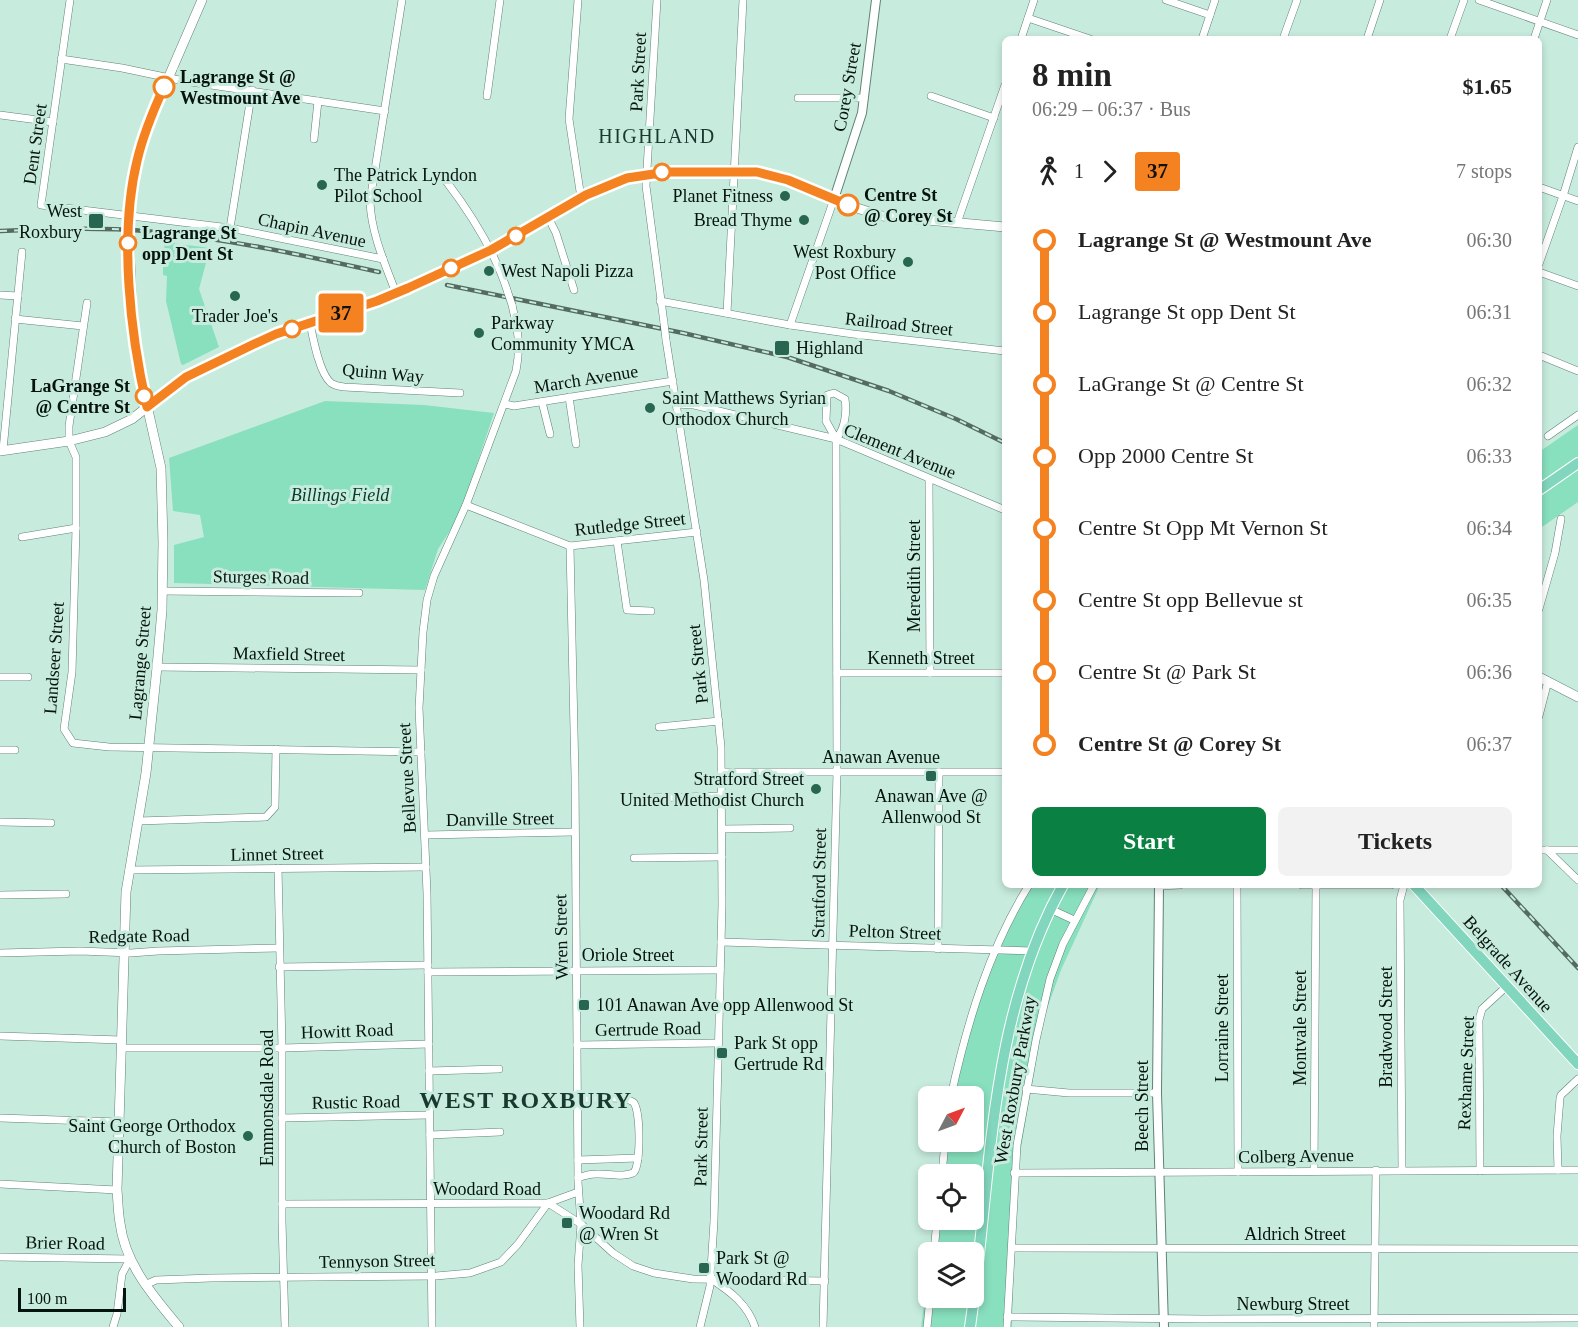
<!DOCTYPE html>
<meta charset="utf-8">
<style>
body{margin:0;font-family:"Times New Roman",serif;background:#f2f2f2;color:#222;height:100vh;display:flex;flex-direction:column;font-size:22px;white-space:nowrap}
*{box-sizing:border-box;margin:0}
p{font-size:20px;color:#767676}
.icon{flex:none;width:33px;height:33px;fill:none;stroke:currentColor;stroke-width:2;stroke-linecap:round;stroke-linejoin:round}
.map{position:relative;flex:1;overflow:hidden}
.details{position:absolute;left:1002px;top:36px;width:540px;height:852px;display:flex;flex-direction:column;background:#fff;border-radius:9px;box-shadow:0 3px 9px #0003}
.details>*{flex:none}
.badge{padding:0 12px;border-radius:4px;font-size:21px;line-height:39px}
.needle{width:39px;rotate:49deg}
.controls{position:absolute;left:918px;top:1086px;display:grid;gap:12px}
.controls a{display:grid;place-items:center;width:66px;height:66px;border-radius:9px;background:#fff;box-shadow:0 3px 9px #0003;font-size:30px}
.scale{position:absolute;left:18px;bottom:15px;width:108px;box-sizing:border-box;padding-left:6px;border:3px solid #06130e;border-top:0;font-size:16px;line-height:21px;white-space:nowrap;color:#06130e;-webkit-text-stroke:4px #c7ecdd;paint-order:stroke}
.map>.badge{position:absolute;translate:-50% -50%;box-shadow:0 0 0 3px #fff}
.legs{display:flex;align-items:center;gap:9px;height:66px;padding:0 30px;font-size:20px}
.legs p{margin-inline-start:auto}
.overview{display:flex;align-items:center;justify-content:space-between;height:102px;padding:0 30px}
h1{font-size:33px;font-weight:700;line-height:45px}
.button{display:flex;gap:12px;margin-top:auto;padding:12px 30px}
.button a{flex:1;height:69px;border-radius:9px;background:#0b8043;color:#fff;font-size:24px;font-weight:700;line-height:69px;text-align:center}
.button a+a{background:#f2f2f2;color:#222}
ul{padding:0 30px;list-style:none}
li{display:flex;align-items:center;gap:21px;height:72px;font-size:22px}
li i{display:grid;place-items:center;width:9px;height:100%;margin:0 8px;background:currentColor}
li i::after{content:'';width:15px;height:15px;margin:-8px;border:4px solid;border-radius:50%;background:#fff}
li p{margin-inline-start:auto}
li:first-child i{background:linear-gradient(#0000 50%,currentColor 0)}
li:last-child i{background:linear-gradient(currentColor 50%,#0000 0)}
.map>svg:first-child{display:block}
.green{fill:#88e0bf}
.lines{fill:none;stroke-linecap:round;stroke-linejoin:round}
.minor-casing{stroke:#608275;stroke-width:8}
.tertiary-casing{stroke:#608275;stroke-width:10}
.secondary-casing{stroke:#608275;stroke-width:10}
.primary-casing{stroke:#fff;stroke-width:12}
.minor{stroke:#fff;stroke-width:7}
.tertiary{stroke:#fff;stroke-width:8}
.secondary{stroke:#fff;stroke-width:9}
.primary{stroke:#82d6bd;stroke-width:10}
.rail-casing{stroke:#556b62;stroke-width:4.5}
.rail{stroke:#c7ecdd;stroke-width:2;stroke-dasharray:7;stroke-linecap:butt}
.minor-bridge-casing{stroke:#608275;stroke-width:8;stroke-linecap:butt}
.minor-bridge{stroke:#fff;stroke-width:7}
.line-1-casing{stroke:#fff;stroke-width:14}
.line-1{stroke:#f58220;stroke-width:9}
.stop-1-dot{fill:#fff;stroke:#f58220;stroke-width:3}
.poi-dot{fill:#296651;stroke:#c7ecdd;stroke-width:2}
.labels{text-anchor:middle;stroke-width:6;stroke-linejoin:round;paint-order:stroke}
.street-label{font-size:18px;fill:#06130e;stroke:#c7ecdd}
.stop-label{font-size:18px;font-weight:bold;fill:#06130e;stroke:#c7ecdd;text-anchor:start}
.poi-label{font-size:18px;fill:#06130e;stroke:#c7ecdd;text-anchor:start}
.park-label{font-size:18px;font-style:italic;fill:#063a2b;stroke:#c7ecdd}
.neighbourhood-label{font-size:20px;letter-spacing:1.5px;fill:#19392e;stroke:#c7ecdd}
.district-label{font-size:24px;font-weight:bold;letter-spacing:1.5px;fill:#19392e;stroke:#c7ecdd}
</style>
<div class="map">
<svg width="1578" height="1327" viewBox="0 0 1578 1327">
<rect width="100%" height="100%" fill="#c7ecdd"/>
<!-- green -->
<g class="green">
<polygon points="164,242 210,248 199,289 219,347 183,365 181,364 166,301 167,276 163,275 163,256 165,256"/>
<polygon points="325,401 424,405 494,413 459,517 438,549 425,590 174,583 174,545 204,537 200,515 173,511 169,458"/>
<polygon points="1578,425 1578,502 1539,529 1539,452"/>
<polygon points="1031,885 1100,885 1061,970 1043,1020 1019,1160 1013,1271 1012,1327 921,1327 928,1272 928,1298 974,1298 974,1252 931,1252 935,1220 974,1220 974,1174 939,1174 943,1142 974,1142 974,1096 950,1096 991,965 993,946 1007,917"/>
</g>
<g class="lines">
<defs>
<g id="minor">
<polyline points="70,0 41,205 230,228 383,259"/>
<polyline points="578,0 569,119 581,198"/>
<polyline points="657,0 646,186 664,323"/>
<polyline points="1166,0 1210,15"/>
<polyline points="1479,0 1578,35"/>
<polyline points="1028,18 1090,39"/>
<polyline points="1021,39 1034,0"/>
<polyline points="1202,39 1215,0"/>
<polyline points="1283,39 1297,0"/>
<polyline points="1367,39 1380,0"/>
<polyline points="1450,39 1464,0"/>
<polyline points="1534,39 1547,0"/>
<polyline points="61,59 122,68 184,81 385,111"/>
<polyline points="487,96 500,0"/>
<polyline points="931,96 994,118"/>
<polyline points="798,98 864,98"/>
<polyline points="0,115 53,122"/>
<polyline points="314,139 318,101"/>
<path d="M446,181C472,215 495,251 508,293"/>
<polyline points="1539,187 1578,201"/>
<polyline points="548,217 556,233 574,290"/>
<polyline points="957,223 1005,85"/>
<polyline points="230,228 252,90"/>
<polyline points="1539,264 1563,196 1578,147"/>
<polyline points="1539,272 1578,286"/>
<path d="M396,293C385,264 371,233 370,201L402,0"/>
<polyline points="0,295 18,296"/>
<polyline points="660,301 790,325 834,199"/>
<polyline points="87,303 69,426 69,441 76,457 76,528 72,672 64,729 73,743 109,747 421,752"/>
<polyline points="727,313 743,0"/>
<polyline points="15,319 83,326"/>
<path d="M310,323C313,338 319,373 331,383C335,386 339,386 344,387L460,393"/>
<polyline points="790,325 853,334 1005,351"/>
<polyline points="666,340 704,580 721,747 722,904 714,1221 710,1286 700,1327"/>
<polyline points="1539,355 1578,371"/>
<polyline points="569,397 576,444"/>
<polyline points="542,402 550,434"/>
<polyline points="505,404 514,406 673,381"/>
<polyline points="676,404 694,405 836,439 1005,510"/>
<polyline points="1548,436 1578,415"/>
<polyline points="3,450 22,252"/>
<polyline points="929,479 930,673"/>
<polyline points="466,505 570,546 697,532"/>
<polyline points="22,537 76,528"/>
<polyline points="617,541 627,610 651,611"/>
<polyline points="570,546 575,776 578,1182 581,1224 578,1265 580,1327"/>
<polyline points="162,591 359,593"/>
<polyline points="1539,609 1555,553 1561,519"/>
<polyline points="157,667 421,670"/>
<polyline points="837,673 1005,673"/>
<polyline points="0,677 28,677"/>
<polyline points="1539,716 1548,681"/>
<polyline points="659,727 719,721"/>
<polyline points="0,750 15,750"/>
<polyline points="721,772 1005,772"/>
<polyline points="648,798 721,796"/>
<polyline points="138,821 266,817 275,807 276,749"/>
<polyline points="0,822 51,823"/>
<polyline points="722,829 790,828"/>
<polyline points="426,835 574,832"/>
<polyline points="1539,850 1578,850"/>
<polyline points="1547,850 1578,880"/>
<polyline points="634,858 722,857"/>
<polyline points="278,868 282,1048 282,1221 285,1327"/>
<polyline points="129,870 426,867"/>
<polyline points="1237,885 1238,1172"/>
<polyline points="1302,885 1391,885"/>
<polyline points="1159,886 1180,885"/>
<polyline points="0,895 66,894"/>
<polyline points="1050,909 1074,920"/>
<polyline points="721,942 1032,951"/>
<polyline points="938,949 939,772"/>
<polyline points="0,953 80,951 131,953 158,951 279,948"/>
<polyline points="279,967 428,965"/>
<polyline points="428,972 720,970"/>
<polyline points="0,1036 121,1040"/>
<polyline points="577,1045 718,1043"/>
<polyline points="121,1048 282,1048 429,1044"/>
<polyline points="429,1071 499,1069"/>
<polyline points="1026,1089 1069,1093 1157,1093"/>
<path d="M951,1096C967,1023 989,949 1029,885"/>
<path d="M577,1100C590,1099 623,1095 633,1102C641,1108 641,1169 633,1173C622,1178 607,1173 596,1174C589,1174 583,1176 578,1178"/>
<polyline points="0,1118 119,1122"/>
<polyline points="282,1118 429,1115"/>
<polyline points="430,1135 500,1132"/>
<polyline points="578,1160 638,1158"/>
<polyline points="1402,1170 1400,900 1404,885"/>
<polyline points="1558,1170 1557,1136 1560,1098 1561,1095 1578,1079"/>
<polyline points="1314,1171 1316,885"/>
<polyline points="1480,1171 1479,1020 1482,1009 1507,986"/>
<polyline points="1014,1173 1578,1170"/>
<polyline points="942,1174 945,1142"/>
<polyline points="0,1184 117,1190"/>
<polyline points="282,1204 548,1203 581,1224 613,1253 633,1266 654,1273 693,1279 825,1281"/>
<polyline points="1012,1248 1578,1249"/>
<polyline points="934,1252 937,1220"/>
<polyline points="0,1257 130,1259 122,1274 117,1314 113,1327"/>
<path d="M711,1279C730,1291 748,1305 755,1327"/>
<polyline points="145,1285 156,1280 211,1278 436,1276 470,1273 501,1262 518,1244 548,1203 578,1192"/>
<polyline points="1007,1317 1202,1319 1578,1318"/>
<path d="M432,1327L427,893L419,708L423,632L427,600L434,576L466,505L516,371C521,345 518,331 512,305"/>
<path d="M823,1327L837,772L836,439C845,429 847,412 845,399L834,393L827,395L826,421L836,439"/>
<polyline points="927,1327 930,1298"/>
<polyline points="1007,1327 1017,1145 1036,1040 1050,979 1063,944 1094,885"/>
<polyline points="1374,1327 1376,1170"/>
</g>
<g id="tertiary">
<polyline points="834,199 862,113 876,0"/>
<polyline points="1159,885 1157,1093 1164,1327"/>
</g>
<g id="secondary">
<polyline points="0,451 69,441 105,432 132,419 185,377 252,345 276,334 396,293 491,250 595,190 637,175 684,171 757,172 780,177 857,208 882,216 1005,227"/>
<polyline points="1539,677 1578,697"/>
<path d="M179,1327C153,1296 125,1264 120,1223C118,1212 118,1201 117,1190L126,892L146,773L157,667L162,610L163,542L161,468L146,401L133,332L128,214L134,172L144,134L202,0"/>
</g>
<g id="primary">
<polyline points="1539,490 1578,463"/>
<polyline points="1414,885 1578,1064"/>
<path d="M970,1327C992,1178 987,1021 1063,885"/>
</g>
</defs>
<!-- minor casing -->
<use href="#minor" class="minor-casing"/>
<!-- tertiary casing -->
<use href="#tertiary" class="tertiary-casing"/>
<!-- secondary casing -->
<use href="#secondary" class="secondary-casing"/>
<!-- primary casing -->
<use href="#primary" class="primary-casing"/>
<!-- minor -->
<use href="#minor" class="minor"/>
<!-- tertiary -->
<use href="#tertiary" class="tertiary"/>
<!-- secondary -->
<use href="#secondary" class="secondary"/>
<!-- primary -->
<use href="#primary" class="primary"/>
<defs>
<g id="rail">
<path d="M0,231C49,229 97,227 146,231C224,238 302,255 379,272"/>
<polyline points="447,285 683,333 787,357 889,391 956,419 1005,443"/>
<polyline points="1501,885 1578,968"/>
</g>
</defs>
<!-- rail casing -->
<use href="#rail" class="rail-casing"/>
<!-- rail -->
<use href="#rail" class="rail"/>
<defs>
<g id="minor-bridge">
<polyline points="508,293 512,305"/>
<polyline points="664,323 666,340"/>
</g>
</defs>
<!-- minor-bridge casing -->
<use href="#minor-bridge" class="minor-bridge-casing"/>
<!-- minor-bridge -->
<use href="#minor-bridge" class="minor-bridge"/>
</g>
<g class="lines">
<defs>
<path id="line-1" d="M164,87C153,111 143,135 137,161C119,235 130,333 147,407L186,377L252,345L276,334L377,301L408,288L491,250L586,195L627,178L667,172H757L788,180L848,205"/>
</defs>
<!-- line-1 casing -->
<use href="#line-1" class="line-1-casing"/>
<!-- line-1 -->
<use href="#line-1" class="line-1"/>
</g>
<!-- markers -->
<g class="stop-1-dot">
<circle cx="164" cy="87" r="10"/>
<circle cx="662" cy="172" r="8"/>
<circle cx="848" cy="205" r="10"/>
<circle cx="516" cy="236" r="8"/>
<circle cx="128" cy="243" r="8"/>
<circle cx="451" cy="268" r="8"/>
<circle cx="292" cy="329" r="8"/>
<circle cx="144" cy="396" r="8"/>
</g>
<g class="poi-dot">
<circle cx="322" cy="185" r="6"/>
<circle cx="785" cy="196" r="6"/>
<circle cx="804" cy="220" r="6"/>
<rect x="88" y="213" width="16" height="16" rx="3"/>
<circle cx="908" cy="262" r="6"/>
<circle cx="489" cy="271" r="6"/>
<circle cx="235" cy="296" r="6"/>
<circle cx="479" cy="333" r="6"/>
<rect x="774" y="340" width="16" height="16" rx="3"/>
<circle cx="650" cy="408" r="6"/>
<rect x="925" y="770" width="12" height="12" rx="3"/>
<circle cx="816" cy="789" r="6"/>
<rect x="578" y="999" width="12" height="12" rx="3"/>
<rect x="716" y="1047" width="12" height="12" rx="3"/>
<circle cx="248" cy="1136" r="6"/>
<rect x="561" y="1217" width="12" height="12" rx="3"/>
<rect x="698" y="1262" width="12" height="12" rx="3"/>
</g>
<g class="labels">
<!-- street labels -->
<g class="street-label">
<text transform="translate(638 72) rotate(-87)" y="6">Park Street</text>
<text transform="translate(847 87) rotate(-80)" y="6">Corey Street</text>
<text transform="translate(35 144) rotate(-82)" y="6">Dent Street</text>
<text transform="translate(312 230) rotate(12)" y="6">Chapin Avenue</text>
<text transform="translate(899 324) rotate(6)" y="6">Railroad Street</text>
<text transform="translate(383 373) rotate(5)" y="6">Quinn Way</text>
<text transform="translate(586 379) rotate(-9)" y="6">March Avenue</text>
<text transform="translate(900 451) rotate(22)" y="6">Clement Avenue</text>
<text transform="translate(630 524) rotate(-6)" y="6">Rutledge Street</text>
<text transform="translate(914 576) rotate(-90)" y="6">Meredith Street</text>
<text transform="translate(261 577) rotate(1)" y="6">Sturges Road</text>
<text transform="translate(289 654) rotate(1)" y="6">Maxfield Street</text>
<text transform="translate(54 658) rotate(-86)" y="6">Landseer Street</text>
<text x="921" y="664">Kenneth Street</text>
<text transform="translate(140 663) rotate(-85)" y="6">Lagrange Street</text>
<text transform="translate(698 664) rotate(-96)" y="6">Park Street</text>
<text x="881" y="763">Anawan Avenue</text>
<text transform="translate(407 778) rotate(-93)" y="6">Bellevue Street</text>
<text transform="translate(500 819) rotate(-1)" y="6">Danville Street</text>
<text transform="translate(277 854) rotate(-1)" y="6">Linnet Street</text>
<text transform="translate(819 883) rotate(-89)" y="6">Stratford Street</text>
<text transform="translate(895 932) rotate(2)" y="6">Pelton Street</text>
<text transform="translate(139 936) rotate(-1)" y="6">Redgate Road</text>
<text transform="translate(561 937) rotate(-91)" y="6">Wren Street</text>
<text x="628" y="961">Oriole Street</text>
<text transform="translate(1508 964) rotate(48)" y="6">Belgrade Avenue</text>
<text transform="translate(1386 1027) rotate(-90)" y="6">Bradwood Street</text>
<text transform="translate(1222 1028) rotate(-90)" y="6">Lorraine Street</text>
<text transform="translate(1300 1028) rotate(-90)" y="6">Montvale Street</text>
<text transform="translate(648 1029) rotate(-1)" y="6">Gertrude Road</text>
<text transform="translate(347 1031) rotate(-2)" y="6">Howitt Road</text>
<text transform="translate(1466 1073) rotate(-88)" y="6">Rexhame Street</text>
<text transform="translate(1015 1080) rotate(-80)" y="6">West Roxbury Parkway</text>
<text transform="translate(267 1098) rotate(-90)" y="6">Emmonsdale Road</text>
<text transform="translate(356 1102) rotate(-1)" y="6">Rustic Road</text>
<text transform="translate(1142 1106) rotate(-90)" y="6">Beech Street</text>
<text transform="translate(701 1147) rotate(-89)" y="6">Park Street</text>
<text transform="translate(1296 1156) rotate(-1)" y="6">Colberg Avenue</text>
<text x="487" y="1195">Woodard Road</text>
<text x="1295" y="1240">Aldrich Street</text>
<text transform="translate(65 1243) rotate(1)" y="6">Brier Road</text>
<text transform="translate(377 1261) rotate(-1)" y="6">Tennyson Street</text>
<text x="1293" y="1310">Newburg Street</text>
</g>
<!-- stop labels -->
<g class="stop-label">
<text x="180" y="83">Lagrange St @<tspan x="180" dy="21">Westmount Ave</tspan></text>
<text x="864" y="201">Centre St<tspan x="864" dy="21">@ Corey St</tspan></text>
<text x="142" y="239">Lagrange St<tspan x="142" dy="21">opp Dent St</tspan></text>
<text x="130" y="392" text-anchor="end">LaGrange St<tspan x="130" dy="21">@ Centre St</tspan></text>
</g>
<!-- poi labels -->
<g class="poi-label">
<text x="334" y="181">The Patrick Lyndon<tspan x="334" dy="21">Pilot School</tspan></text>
<text x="773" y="202" text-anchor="end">Planet Fitness</text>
<text x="82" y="217" text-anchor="end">West<tspan x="82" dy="21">Roxbury</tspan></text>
<text x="792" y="226" text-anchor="end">Bread Thyme</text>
<text x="896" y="258" text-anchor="end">West Roxbury<tspan x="896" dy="21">Post Office</tspan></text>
<text x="501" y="277">West Napoli Pizza</text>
<text x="235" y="322" text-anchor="middle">Trader Joe's</text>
<text x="491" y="329">Parkway<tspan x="491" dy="21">Community YMCA</tspan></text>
<text x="796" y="354">Highland</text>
<text x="662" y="404">Saint Matthews Syrian<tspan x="662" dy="21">Orthodox Church</tspan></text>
<text x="804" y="785" text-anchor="end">Stratford Street<tspan x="804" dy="21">United Methodist Church</tspan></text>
<text x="931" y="802" text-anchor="middle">Anawan Ave @<tspan x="931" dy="21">Allenwood St</tspan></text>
<text x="596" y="1011">101 Anawan Ave opp Allenwood St</text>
<text x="734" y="1049">Park St opp<tspan x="734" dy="21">Gertrude Rd</tspan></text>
<text x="236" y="1132" text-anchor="end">Saint George Orthodox<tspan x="236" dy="21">Church of Boston</tspan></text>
<text x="579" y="1219">Woodard Rd<tspan x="579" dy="21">@ Wren St</tspan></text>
<text x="716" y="1264">Park St @<tspan x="716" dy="21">Woodard Rd</tspan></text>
</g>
<!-- park labels -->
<g class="park-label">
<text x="340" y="501">Billings Field</text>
</g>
<!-- neighbourhood labels -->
<g class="neighbourhood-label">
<text x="657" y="143">HIGHLAND</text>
</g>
<!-- district labels -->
<g class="district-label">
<text x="526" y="1108">WEST ROXBURY</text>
</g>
</g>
</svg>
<div class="controls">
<a><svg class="needle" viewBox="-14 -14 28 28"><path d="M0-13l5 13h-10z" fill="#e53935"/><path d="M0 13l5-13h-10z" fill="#767676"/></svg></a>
<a><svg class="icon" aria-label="locate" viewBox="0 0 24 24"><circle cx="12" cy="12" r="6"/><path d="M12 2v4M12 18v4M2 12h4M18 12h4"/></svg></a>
<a><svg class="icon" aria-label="layers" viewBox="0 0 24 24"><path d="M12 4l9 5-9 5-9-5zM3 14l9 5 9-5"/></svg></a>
</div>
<div class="scale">100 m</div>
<b class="badge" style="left:341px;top:313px;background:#f58220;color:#111">37</b>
<section class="details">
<div class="overview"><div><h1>8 min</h1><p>06:29 – 06:37 · Bus</p></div><b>$1.65</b></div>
<div class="legs"><svg class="icon" aria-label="walk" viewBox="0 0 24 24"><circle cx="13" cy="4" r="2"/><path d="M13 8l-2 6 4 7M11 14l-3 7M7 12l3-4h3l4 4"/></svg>1<svg class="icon" aria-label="forward" viewBox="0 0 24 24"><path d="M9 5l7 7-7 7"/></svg><b class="badge" style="background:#f58220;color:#111">37</b><p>7 stops</p></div>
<ul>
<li><i style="color:#f58220"></i><b>Lagrange St @ Westmount Ave</b><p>06:30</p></li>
<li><i style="color:#f58220"></i><span>Lagrange St opp Dent St</span><p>06:31</p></li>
<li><i style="color:#f58220"></i><span>LaGrange St @ Centre St</span><p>06:32</p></li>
<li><i style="color:#f58220"></i><span>Opp 2000 Centre St</span><p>06:33</p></li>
<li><i style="color:#f58220"></i><span>Centre St Opp Mt Vernon St</span><p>06:34</p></li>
<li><i style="color:#f58220"></i><span>Centre St opp Bellevue st</span><p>06:35</p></li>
<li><i style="color:#f58220"></i><span>Centre St @ Park St</span><p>06:36</p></li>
<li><i style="color:#f58220"></i><b>Centre St @ Corey St</b><p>06:37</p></li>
</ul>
<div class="button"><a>Start</a><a>Tickets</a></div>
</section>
</div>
